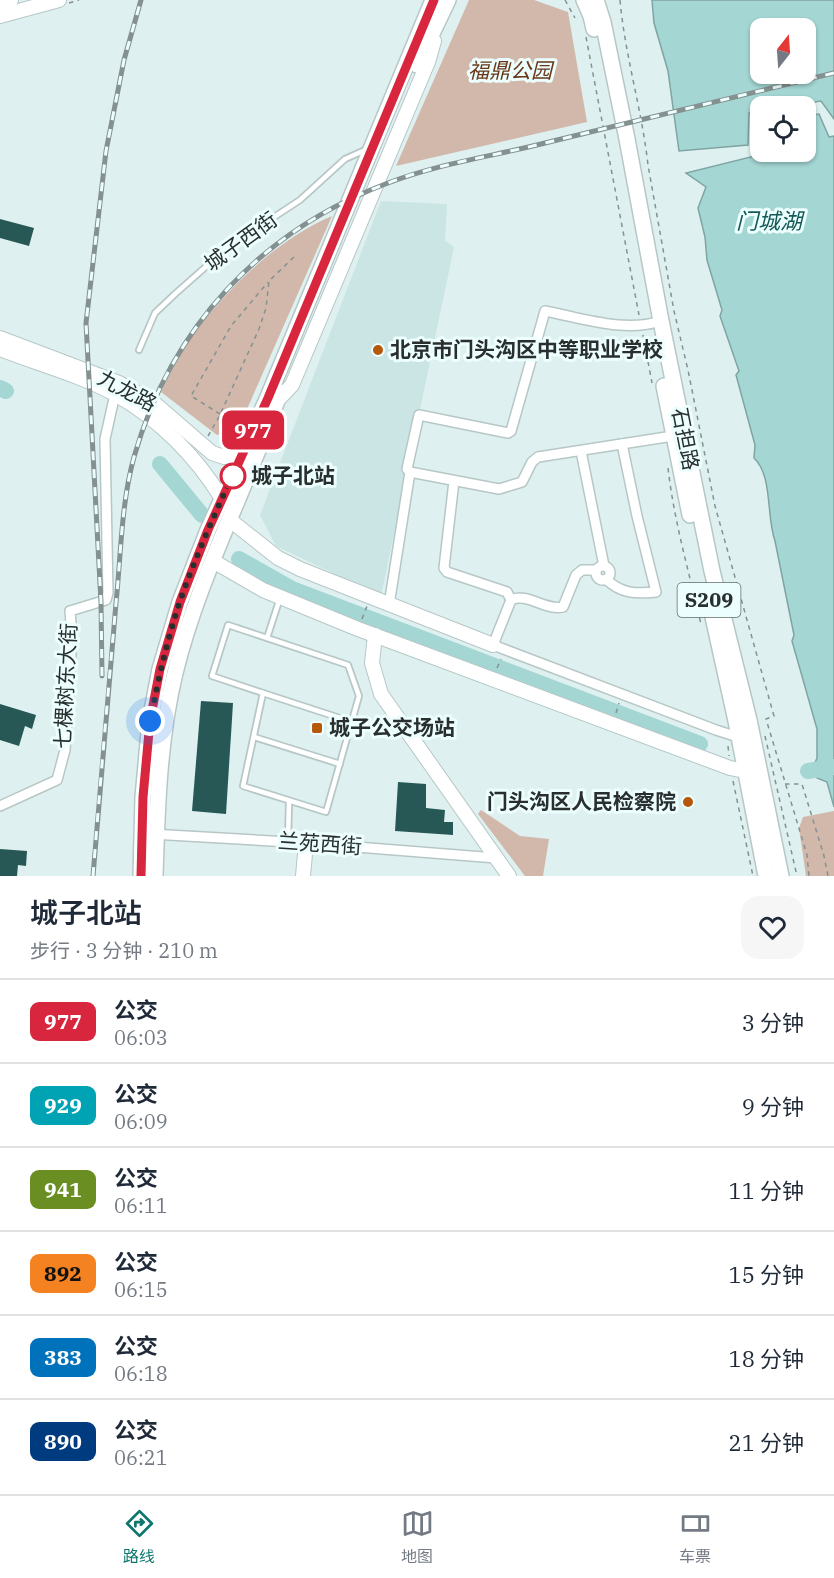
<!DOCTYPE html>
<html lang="zh">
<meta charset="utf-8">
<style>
body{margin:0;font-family:"IBM Plex Serif","Noto Sans SC",serif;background:#f6f6f7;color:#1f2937;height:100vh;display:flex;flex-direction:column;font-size:22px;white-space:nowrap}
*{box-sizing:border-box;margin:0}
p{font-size:20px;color:#747a83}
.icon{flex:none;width:33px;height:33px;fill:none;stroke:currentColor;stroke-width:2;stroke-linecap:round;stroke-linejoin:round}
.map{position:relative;height:876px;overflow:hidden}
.drawer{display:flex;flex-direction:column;background:#fff;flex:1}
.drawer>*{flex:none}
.badge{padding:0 12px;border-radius:9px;font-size:21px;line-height:39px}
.needle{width:39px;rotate:17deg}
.fabs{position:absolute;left:750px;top:18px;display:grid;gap:12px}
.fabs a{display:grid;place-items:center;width:66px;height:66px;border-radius:12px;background:#fff;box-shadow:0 2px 4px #0004;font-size:30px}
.you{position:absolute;width:30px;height:30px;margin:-15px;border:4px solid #fff;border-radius:50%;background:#1a73e8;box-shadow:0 0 0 9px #1a73e833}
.map>.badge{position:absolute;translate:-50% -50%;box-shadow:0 0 0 3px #fff}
.round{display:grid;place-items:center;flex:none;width:63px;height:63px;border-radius:18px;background:#f6f6f7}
.head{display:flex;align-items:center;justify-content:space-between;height:102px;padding:0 30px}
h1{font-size:28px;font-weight:600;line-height:45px}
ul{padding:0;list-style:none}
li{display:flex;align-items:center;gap:18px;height:84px;padding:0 30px;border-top:2px solid #e0e1e3}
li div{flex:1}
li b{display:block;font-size:22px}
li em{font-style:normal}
li .badge{min-width:66px;font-weight:700;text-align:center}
.tabs{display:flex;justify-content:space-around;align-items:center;height:84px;border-top:2px solid #e0e1e3;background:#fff;font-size:16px;color:#747a83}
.tabs a{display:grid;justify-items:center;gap:3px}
.tabs .active{color:#0f766e}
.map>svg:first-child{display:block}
.built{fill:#cae5e3}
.green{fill:#d1b8aa}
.water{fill:#a4d6d3;stroke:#7fa4a2;stroke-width:1.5;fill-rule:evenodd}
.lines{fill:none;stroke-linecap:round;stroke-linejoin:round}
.river{stroke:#a4d6d3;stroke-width:16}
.building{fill:#285856}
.lane-casing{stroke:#b6c7c6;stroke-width:8}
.street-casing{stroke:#b6c7c6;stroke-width:12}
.secondary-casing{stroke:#b6c7c6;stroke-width:16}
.primary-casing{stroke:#b6c7c6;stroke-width:18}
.path{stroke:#849291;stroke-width:1.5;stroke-dasharray:4.5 4.5;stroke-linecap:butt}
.lane{stroke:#fff;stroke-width:4.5}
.street{stroke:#fff;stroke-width:9}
.secondary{stroke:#fff;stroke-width:14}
.primary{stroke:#fff;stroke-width:15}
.rail-casing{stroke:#849190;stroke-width:5}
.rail{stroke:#ecfefd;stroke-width:3;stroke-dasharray:9;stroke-linecap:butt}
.line-casing{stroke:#fff;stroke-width:14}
.line{stroke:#d7263d;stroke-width:9}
.walk{stroke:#282f2e;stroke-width:6;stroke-dasharray:0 10.8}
.poi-dot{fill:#b6580b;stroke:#ecfefd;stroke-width:2}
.stop-dot{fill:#fff;stroke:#d7263d;stroke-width:3}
.labels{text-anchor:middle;stroke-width:6;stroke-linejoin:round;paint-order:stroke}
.shield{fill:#ecfefd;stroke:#636d6c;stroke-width:1.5}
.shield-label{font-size:20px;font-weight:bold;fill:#282f2e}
.park-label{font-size:21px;font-style:italic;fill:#683717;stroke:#ecfefd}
.street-label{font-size:21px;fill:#282f2e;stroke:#ecfefd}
.poi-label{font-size:21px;font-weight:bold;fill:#282f2e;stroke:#ecfefd;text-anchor:start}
.stop-label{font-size:21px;font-weight:bold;fill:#282f2e;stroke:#ecfefd;text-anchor:start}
.water-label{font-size:22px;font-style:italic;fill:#135957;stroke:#ecfefd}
</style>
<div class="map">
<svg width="834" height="876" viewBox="0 0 834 876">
<rect width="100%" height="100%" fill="#def1f0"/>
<!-- built -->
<polygon class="built" points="381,201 447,204 445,241 454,247 381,596 276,546 260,515"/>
<!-- green -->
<g class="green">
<polygon points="469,0 534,0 568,12 587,122 396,166"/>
<path d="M332,216L237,432L217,435L161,392C172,370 183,347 198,328C233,283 280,238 332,216Z"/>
<polygon points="481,810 520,836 549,839 543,876 525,876 478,814"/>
<polygon points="834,811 834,876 806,876 799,828 803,817"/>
</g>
<!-- water -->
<g class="water">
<path d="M652,0H834V119L821,101L789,106H760V111L749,113L748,145L679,151L668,71L654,23ZM760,28H806V74H760Z"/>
<path d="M819,114L829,137L834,136V807L827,782L817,778L814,765L817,758V729L792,641L794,635L775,541C766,516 773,476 754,458L755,445L736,375L739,371L720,316L722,310L707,260L705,237L698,208L706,187L686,173L759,155L755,130L757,126L760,125V152H806V116Z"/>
</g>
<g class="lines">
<!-- river -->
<g class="river">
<polyline points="0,388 6,391"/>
<polyline points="160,464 202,515"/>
<polyline points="239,559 292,589 700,744"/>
<polyline points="808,771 834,767"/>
</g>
</g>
<!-- building -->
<g class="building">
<polygon points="0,219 34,228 29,246 0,238"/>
<polygon points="201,701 233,703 226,814 192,811"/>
<polygon points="0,704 36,715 32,729 25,726 19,746 0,740"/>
<polygon points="398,782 426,784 426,808 445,810 444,822 453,822 453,835 395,831"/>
<polygon points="0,849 27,851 26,866 18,865 17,876 0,876"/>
</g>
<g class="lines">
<defs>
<g id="lane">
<polyline points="139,350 155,313 175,294 227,248 300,200 345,159 363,151"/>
<polygon points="228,625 348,665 359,696 326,812 243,786 263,693 212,676"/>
<polyline points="267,638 280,598"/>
<polyline points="263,693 352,722"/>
<polyline points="254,737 340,764"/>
<polyline points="288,842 289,801"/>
</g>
<g id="street">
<polyline points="581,451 604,566"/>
<polyline points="410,472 499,489 522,482 532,462 538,457 673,436"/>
<polyline points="454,481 444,568 447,572 507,592 511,600"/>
<circle cx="603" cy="573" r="7"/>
<path d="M596,570H582L576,575L563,607C545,611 527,592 511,600L493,645L716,730L741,738"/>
<path d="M606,579C621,594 636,594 656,592L637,516L622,444"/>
<path d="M389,605L410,472L407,469L419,415L508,433L511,431L545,311C582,318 624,333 661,321"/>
<polyline points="0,806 57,780 65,750 72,637 70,611 106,600 108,593 105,439 115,394"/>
<polyline points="151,834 306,843 496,858"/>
</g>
<g id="secondary">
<polyline points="0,3 11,0"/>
<polyline points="0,16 59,0"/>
<polyline points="0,338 119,383 153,402 212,453 224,457 242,455"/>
<path d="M0,349C38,364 80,375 115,394C158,418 197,457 222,499"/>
<polyline points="277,401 292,385 428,62 434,41"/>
<polyline points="230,520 278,558 300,569 493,645"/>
<polyline points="213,561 263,590 358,629 730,768 754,773"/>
<polyline points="375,635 372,663 381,694 509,876"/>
<polyline points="303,876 306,843"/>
</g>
<g id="primary">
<polyline points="584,0 591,16 594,29"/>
<polyline points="596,0 603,22 627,139 661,321 712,571 749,720 781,876"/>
<polyline points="417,65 448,0"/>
<polyline points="664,386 690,515"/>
<polyline points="713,617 736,721 766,876"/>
<polyline points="141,876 143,797 150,721 160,669 180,602 208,530 268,397 433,0"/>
<path d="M155,876C157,808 159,739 175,673C199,575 248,486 280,392"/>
</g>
</defs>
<!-- lane casing -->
<use href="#lane" class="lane-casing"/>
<!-- street casing -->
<use href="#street" class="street-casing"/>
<!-- secondary casing -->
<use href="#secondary" class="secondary-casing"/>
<!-- primary casing -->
<use href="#primary" class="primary-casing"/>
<!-- path -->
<g class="path">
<polyline points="565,0 575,18"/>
<path d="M620,0C625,56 642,110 648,165L674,311L688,370L715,506L774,716L766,719L807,855L809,876"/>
<polyline points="69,3 79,0"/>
<polyline points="586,37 639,315"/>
<polyline points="643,335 652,383"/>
<polyline points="220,414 191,396 231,326 268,282"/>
<polyline points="208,436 219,417 259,329 266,308 269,281 294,257"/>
<path d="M668,468C674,521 689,572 701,624"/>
<polyline points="362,619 367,606"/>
<polyline points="497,668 501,659"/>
<polyline points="616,713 619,703"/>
<polyline points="765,736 797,876"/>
<polyline points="728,746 729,756"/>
<polyline points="733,781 753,876"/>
<polyline points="785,784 802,784 824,856 828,876"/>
</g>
<!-- lane -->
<use href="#lane" class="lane"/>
<!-- street -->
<use href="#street" class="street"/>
<!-- secondary -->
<use href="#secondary" class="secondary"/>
<!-- primary -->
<use href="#primary" class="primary"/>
<defs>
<g id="rail">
<polyline points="102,676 101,602 86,323 106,151 124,60 141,0"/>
<path d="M93,876C100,785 108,694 116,603C121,555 121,504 134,457C171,327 262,230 388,183C440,163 495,156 549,142C644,119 739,96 834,73"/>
</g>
</defs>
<!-- rail casing -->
<use href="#rail" class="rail-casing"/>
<!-- rail -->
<use href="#rail" class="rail"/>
</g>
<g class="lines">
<defs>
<polyline id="line" points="141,876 143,797 150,721 160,669 180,602 208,530 268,398 434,0"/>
</defs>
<!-- line casing -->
<use href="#line" class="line-casing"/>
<!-- line -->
<use href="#line" class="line"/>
<!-- walk -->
<path class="walk" d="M150,721C158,681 167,640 180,601C196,556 215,513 235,470L233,476"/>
</g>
<!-- markers -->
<g class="poi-dot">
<circle cx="378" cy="350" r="6"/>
<rect x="311" y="722" width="12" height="12" rx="3"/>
<circle cx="688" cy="802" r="6"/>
</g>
<circle class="stop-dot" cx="233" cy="476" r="12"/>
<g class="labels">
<!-- shield labels -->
<rect class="shield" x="677.5" y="583" width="63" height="34" rx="4.5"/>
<g class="shield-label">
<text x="709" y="607">S209</text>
</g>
<!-- park labels -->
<g class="park-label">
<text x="510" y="78">福鼎公园</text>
</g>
<!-- street labels -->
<g class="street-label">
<text transform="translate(241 242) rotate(-36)" y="7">城子西街</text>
<text transform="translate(127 391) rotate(28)" y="7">九龙路</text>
<text transform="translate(685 439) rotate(79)" y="7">石担路</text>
<text transform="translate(66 686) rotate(-87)" y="7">七棵树东大街</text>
<text transform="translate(320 844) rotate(4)" y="7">兰苑西街</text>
</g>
<!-- poi labels -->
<g class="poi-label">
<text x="390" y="357">北京市门头沟区中等职业学校</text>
<text x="329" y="735">城子公交场站</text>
<text x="676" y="809" text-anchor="end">门头沟区人民检察院</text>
</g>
<!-- stop labels -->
<g class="stop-label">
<text x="251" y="483">城子北站</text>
</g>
<!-- water labels -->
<g class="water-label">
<text x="769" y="229">门城湖</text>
</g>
</g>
</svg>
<div class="fabs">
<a><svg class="needle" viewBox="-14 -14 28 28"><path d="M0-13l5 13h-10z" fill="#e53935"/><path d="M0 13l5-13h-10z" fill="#747a83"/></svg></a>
<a><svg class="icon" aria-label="locate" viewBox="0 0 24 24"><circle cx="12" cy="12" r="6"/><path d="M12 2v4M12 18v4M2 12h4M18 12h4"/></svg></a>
</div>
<div class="you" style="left:150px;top:721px"></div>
<b class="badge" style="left:253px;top:430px;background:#d7263d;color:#fff">977</b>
</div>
<section class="drawer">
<div class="head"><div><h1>城子北站</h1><p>步行 · 3 分钟 · 210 m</p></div><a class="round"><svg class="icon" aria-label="heart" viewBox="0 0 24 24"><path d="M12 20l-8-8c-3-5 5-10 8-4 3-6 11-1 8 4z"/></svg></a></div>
<ul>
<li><span class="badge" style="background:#d7263d;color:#fff">977</span><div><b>公交</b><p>06:03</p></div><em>3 分钟</em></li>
<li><span class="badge" style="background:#00a3b4;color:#fff">929</span><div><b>公交</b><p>06:09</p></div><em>9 分钟</em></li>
<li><span class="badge" style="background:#6b8e23;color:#fff">941</span><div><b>公交</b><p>06:11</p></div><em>11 分钟</em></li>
<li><span class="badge" style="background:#f58220;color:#111">892</span><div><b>公交</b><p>06:15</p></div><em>15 分钟</em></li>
<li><span class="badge" style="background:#0072bc;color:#fff">383</span><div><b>公交</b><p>06:18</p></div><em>18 分钟</em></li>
<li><span class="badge" style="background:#003b80;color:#fff">890</span><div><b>公交</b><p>06:21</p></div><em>21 分钟</em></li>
</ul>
</section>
<nav class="tabs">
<a class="active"><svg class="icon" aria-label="directions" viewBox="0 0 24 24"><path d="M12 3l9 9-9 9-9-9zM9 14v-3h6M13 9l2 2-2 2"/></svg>路线</a>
<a><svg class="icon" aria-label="map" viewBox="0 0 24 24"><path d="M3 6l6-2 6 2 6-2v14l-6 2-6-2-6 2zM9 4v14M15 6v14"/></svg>地图</a>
<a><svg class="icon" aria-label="tickets" viewBox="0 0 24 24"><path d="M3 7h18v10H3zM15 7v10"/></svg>车票</a>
</nav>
